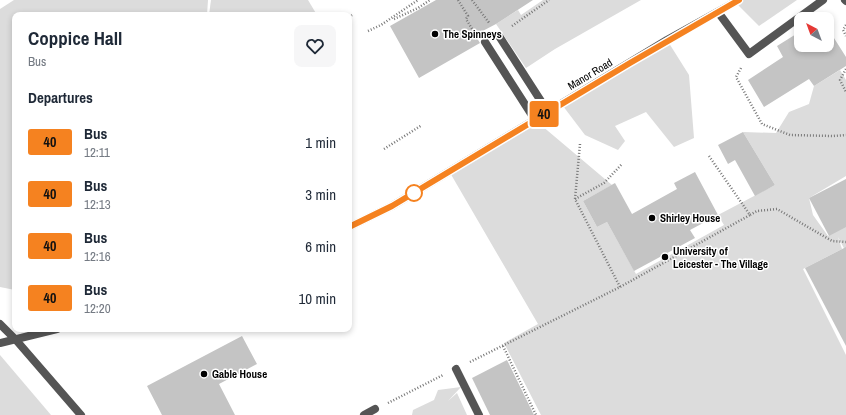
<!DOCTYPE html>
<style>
body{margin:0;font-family:"Archivo Narrow",sans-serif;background:#f6f6f7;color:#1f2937;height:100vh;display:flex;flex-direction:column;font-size:15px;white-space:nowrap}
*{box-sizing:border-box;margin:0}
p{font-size:13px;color:#747a83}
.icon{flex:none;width:22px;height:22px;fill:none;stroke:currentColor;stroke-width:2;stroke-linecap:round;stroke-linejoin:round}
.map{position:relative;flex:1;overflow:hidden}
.details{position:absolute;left:12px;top:12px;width:340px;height:320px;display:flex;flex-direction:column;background:#fff;border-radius:8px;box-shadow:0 2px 6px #0003}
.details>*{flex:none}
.badge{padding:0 8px;border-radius:3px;font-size:14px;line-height:26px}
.needle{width:26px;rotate:319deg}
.tools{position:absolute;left:794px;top:12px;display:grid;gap:8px}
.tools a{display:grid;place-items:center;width:40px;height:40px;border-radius:8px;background:#fff;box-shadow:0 2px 6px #0003;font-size:20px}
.map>.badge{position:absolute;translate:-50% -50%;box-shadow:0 0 0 2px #fff}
h2{padding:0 16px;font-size:15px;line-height:36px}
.round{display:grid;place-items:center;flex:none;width:42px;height:42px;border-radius:8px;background:#f6f6f7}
.summary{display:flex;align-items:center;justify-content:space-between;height:68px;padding:0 16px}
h1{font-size:19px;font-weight:700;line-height:30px}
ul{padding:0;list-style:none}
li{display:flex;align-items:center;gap:12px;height:52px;padding:0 16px}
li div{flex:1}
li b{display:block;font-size:15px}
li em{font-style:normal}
li .badge{min-width:44px;font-weight:700;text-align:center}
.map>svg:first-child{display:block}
.green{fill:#dcdcdc}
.building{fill:#c4c4c4}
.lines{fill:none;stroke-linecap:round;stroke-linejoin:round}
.path{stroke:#777;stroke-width:2.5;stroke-dasharray:1 2;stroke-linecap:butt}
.lane{stroke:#555;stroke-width:8}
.street{stroke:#555;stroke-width:8}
.line-casing{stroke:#fff;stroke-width:9}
.line{stroke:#f58220;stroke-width:6}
.poi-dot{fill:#000;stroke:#fff;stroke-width:1.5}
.stop-dot{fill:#fff;stroke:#f58220;stroke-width:2}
.labels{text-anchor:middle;stroke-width:3;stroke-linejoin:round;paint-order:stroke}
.poi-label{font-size:11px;font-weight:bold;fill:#000;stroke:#fff;text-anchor:start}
.street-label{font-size:11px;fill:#000;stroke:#fff}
</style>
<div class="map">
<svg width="846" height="415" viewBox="0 0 846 415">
<rect width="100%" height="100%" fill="#fff"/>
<!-- green -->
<g class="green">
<polygon points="14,0 208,0 207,15 15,15 15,290 0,287 0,9"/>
<polygon points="211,0 308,0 317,15 209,15"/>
<polygon points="543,0 641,0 555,49 526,68 496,24 518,10 521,15"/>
<polygon points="739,0 797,0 759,26 735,2"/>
<polygon points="667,40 689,75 694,138 674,147 646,112 615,126 625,141 618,150 585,135 563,106"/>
<polygon points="840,70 846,80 846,176 809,198 813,215 828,236 846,226 846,252 838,237 842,249 803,269 846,355 846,415 541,415 504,343 538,324 449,171 535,120 612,185 583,201 597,227 607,222 636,274 724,225 718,215 775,185 743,132 776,133 789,112 809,104 814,86"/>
<polygon points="0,355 51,415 0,415"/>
<polygon points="461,387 448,401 457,393 467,415 412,415 413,410 434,400 438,390"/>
</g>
<!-- building -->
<g class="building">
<polygon points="436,0 533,0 496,24 475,35 480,43 419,78 390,26"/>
<polygon points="827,27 846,57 846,66 814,86 809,79 764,107 748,80 783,57 777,46 801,31 801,45 827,45"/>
<polygon points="743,132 775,185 755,196 735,160 728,164 718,145"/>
<polygon points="695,172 718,215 690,230 695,238 634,271 607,222 597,227 583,201 615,183 632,214 677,189 674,183"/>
<polygon points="846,179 846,227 829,236 809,198"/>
<polygon points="846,247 846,346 805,268"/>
<polygon points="242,336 257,364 219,384 235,415 162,415 147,386"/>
<polygon points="507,360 534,415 490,415 472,378"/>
</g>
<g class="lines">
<!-- path -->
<g class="path">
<polyline points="458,0 468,16 466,19 474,32"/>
<polyline points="472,0 490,24"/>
<polyline points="349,17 352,15"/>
<polyline points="394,19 418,8 430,0"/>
<polyline points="846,25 843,30 846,36"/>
<polyline points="512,26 549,0"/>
<polyline points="368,31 381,25 418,0"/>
<polyline points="741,68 736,77 762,124 790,135 833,136 846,135"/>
<polyline points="846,69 840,80 846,92"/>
<polyline points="349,128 351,131"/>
<polyline points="580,144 575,199 620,287"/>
<polyline points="384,149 422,125"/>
<polyline points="709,156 750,215 757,211 777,209 832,241 846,242"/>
<polyline points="575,199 604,183 622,164"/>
<polyline points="503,346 536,415"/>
<polyline points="470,362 620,287 750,215"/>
<polyline points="388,403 443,375"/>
</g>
<!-- lane -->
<g class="lane">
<polyline points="845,0 846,1"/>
<polyline points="718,12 749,54 823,0"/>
<polyline points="499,36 548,112"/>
<polyline points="485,42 535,120"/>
<polyline points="456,369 479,415"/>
<polyline points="364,415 375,409"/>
</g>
<!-- street -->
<g class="street">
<polyline points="349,227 392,206 667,40 739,0"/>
<polyline points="0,324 16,340 81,415"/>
<polyline points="0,343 57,329"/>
</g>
</g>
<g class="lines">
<defs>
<polyline id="line" points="349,227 392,206 630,63 739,0"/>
</defs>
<!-- line casing -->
<use href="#line" class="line-casing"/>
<!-- line -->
<use href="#line" class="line"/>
</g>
<!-- markers -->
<g class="poi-dot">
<circle cx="435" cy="34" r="4"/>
<circle cx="652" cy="218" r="4"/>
<circle cx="665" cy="257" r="4"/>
<circle cx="204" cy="374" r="4"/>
</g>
<circle class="stop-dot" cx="414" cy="193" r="8"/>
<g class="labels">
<!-- poi labels -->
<g class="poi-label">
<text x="443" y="38">The Spinneys</text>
<text x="660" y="222">Shirley House</text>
<text x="673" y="255">University of<tspan x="673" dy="13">Leicester - The Village</tspan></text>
<text x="212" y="378">Gable House</text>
</g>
<!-- street labels -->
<g class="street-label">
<text transform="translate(590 74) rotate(-31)" y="4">Manor Road</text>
</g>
</g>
</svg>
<div class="tools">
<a><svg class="needle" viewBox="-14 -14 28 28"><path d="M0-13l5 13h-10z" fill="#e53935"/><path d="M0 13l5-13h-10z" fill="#747a83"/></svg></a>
</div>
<b class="badge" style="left:544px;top:114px;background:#f58220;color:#111">40</b>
<section class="details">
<div class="summary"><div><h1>Coppice Hall</h1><p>Bus</p></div><a class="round"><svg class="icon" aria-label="heart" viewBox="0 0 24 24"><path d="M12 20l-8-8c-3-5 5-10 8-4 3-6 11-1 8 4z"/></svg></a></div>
<h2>Departures</h2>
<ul>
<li><span class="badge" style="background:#f58220;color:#111">40</span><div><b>Bus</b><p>12:11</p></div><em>1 min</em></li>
<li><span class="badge" style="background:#f58220;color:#111">40</span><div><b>Bus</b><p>12:13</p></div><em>3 min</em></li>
<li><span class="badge" style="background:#f58220;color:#111">40</span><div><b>Bus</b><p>12:16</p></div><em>6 min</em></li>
<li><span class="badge" style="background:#f58220;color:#111">40</span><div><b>Bus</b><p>12:20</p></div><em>10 min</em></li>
</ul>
</section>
</div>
